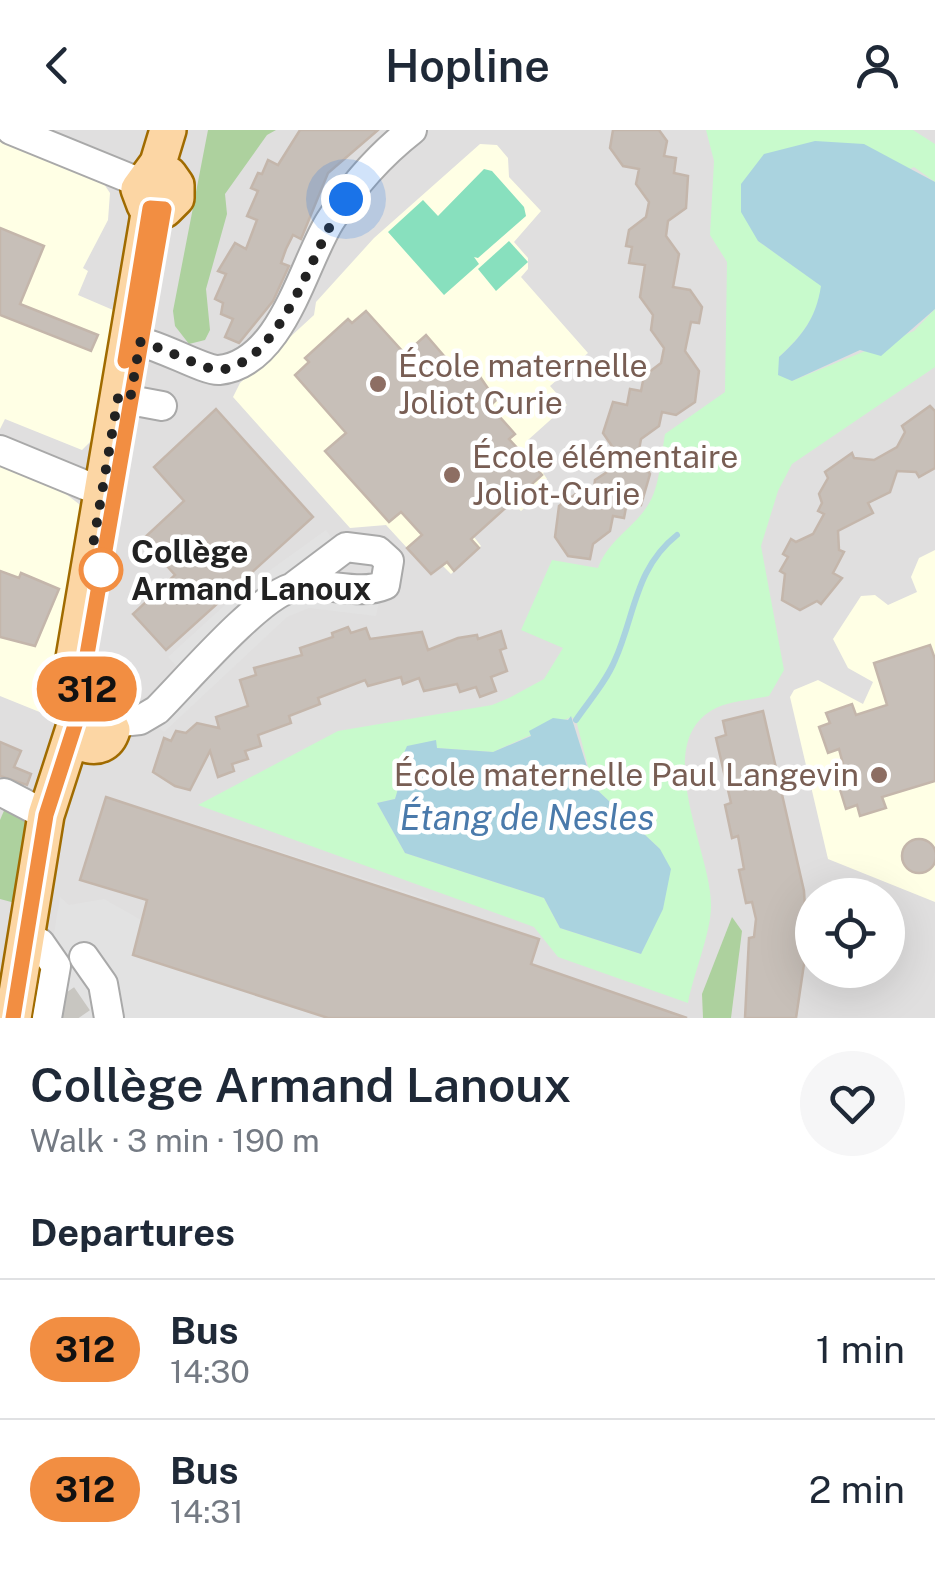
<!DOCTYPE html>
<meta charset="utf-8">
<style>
body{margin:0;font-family:"Public Sans",sans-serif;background:#f6f6f7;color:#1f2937;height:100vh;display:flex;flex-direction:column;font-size:38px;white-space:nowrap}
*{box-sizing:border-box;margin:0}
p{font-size:32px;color:#747a83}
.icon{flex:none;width:55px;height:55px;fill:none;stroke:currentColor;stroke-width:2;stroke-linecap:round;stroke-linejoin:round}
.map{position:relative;height:888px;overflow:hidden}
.side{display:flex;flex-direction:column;background:#fff;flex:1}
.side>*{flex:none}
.badge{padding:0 20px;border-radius:32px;font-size:35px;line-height:65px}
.controls{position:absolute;left:795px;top:748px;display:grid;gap:20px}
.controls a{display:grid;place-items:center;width:110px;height:110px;border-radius:50%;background:#fff;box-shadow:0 10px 40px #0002;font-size:50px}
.you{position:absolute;width:50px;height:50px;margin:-25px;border:8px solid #fff;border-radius:50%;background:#1a73e8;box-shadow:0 0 0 15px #1a73e833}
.map>.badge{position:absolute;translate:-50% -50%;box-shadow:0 0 0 5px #fff}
h2{padding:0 30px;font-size:38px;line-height:90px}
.round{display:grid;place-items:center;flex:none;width:105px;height:105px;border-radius:52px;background:#f6f6f7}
.headline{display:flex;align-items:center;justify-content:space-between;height:170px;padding:0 30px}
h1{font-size:48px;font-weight:600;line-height:75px}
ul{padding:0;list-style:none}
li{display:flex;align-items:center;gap:30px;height:140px;padding:0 30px;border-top:2px solid #e0e1e3}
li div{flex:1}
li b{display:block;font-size:38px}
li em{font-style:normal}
li .badge{min-width:110px;font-weight:700;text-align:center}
header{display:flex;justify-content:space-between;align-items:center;height:130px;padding:0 30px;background:#fff;font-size:45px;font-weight:600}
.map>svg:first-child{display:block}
.residential{fill:#e0dfdf;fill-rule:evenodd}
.education{fill:#ffffe5}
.forest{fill:#add19e}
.park{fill:#c8facc;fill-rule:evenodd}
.pitch{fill:#88e0be}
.parking{fill:#e2e2e2}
.water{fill:#aad3df}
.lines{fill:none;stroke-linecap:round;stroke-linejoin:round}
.stream{stroke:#aad3df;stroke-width:6}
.building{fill:#c7bfb8;stroke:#c4b6ab;stroke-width:2.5}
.minor-tunnel{stroke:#c8c6c1;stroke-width:28;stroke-dasharray:28 14;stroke-linecap:butt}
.minor-casing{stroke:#a9a9a9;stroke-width:32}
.major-casing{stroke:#a06b00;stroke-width:40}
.minor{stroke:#fff;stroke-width:28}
.major{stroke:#fcd6a4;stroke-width:35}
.line-casing{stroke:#fff;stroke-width:22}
.line{stroke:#f28e42;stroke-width:15}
.walk{stroke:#222;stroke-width:10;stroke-dasharray:0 18}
.education-dot{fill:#8d6e63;stroke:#fff;stroke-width:4}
.stop-dot{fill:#fff;stroke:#f28e42;stroke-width:5}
.labels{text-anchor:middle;stroke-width:9;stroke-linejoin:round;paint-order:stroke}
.education-label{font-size:32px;fill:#785e54;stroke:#fff;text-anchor:start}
.stop-label{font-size:32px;font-weight:bold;fill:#222;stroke:#fff;text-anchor:start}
.water-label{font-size:35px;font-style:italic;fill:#4a7aab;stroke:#fff}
</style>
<header><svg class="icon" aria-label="back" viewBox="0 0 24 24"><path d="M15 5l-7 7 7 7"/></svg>Hopline<svg class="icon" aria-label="person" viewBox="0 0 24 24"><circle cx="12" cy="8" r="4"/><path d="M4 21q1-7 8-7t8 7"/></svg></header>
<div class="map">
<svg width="935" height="888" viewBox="0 0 935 888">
<rect width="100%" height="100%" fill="#f2efe9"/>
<!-- residential -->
<path class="residential" d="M0,0H935V888H0ZM812,765H888V840H812Z"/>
<!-- education -->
<g class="education">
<polygon points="0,6 102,51 110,63 108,90 83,138 88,141 78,165 113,180 92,310 82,320 5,289 0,299"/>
<polygon points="480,14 497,15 508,28 509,47 541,81 514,112 528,128 528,139 521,147 588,223 550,256 567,275 528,310 551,336 543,343 547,349 531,364 535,369 521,381 512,373 474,407 481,416 451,444 442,435 431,444 386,395 350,398 233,267 240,253 314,185 316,172 374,108"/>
<polygon points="0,335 62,361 79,374 87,388 52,587 0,566"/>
<polygon points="935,420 935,772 828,729 790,567 794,560 818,550 863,574 873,552 848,538 833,509 861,466 875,465 888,475 917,462 911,447 919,428"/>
</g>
<!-- forest -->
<g class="forest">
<polygon points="208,0 276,0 267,5 225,64 227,84 206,159 210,200 205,210 189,214 175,196 173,181"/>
<polygon points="6,676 32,687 15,773 0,769 0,690"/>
<polygon points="732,787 742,801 731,888 703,888 702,864"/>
</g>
<!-- park -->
<path class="park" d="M706,0H913L935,14V52L914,37L758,111L822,156C816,188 803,205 779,227L792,251L914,201L935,179V237L792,334L778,361L761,416L784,540L769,566C752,570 731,571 716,578C649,611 711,722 711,774C712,801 693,845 688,873L558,827L534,797L198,675L338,601L492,575L509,568L544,549L563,518L521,500L552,430L598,438C608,410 633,399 648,375C660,357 661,326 665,304L725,262L727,132L710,105L714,31ZM571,587L576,590L593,656L660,719L641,824L560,798L544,768L405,723L377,673L395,669L401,652L399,632L436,611V618L493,622Z"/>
<!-- pitch -->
<g class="pitch">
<polygon points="484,39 492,41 524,77 526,86 478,128 474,127 479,134 444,165 388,102 423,70 438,86"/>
<polygon points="509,111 528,132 496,161 478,139"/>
</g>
<!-- parking -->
<g class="parking">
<polygon points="326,400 335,413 179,539 168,527 237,464"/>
<polygon points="296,466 379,472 376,486 309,478 287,487 164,602 150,590 213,530"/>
<polygon points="172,687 428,769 417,888 40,888 60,767 69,775 104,769 143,791"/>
</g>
<!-- water -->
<g class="water">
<path d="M815,11L864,14L935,52V179L881,226L860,220L792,251L778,245L779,227C803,205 816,188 821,156L758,111L741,82V54L764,24Z"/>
<path d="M571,586L593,656L660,719L671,739L663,779L641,824L560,798L544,768L405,723L377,673L395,669C402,650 398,634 407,616L436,610L437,618L493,622L531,606L529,601L553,588L568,590Z"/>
</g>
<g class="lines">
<!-- stream -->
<path class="stream" d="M576,590C589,571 606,552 615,530C635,485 635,438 677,405"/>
</g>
<!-- building -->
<g class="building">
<polygon points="300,0 378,0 328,43 301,109 293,105 286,119 281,133 289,136 273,171 239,213 225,207 233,189 221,184 223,173 215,169 226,144 218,141 235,113 246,119 257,90 247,86 258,61 251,58 258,43 262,44 268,30 278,35"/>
<polygon points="613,0 659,0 667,11 664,26 676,28 674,43 688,46 686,78 668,91 666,106 679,124 673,157 690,160 702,177 699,193 691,192 685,221 699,241 695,272 676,285 662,282 659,296 641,309 638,325 650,344 641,375 627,372 624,388 613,386 610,401 593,414 590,429 568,426 555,407 559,376 577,363 593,366 595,350 613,338 616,322 603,303 613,272 627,275 630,259 641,261 644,246 661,233 664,218 651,200 653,185 640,167 645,135 629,133 632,117 626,116 629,100 646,87 649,72 636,54 639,39 623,36 610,18"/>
<polygon points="0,98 44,116 20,174 98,205 91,221 0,185"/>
<polygon points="366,181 405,224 426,205 451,234 458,228 470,242 474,238 496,270 490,276 515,304 509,309 542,345 471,409 479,418 454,441 447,432 431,444 407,418 422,405 401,382 389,392 325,321 346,303 295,245 309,232 305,228 348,189 352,193"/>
<polygon points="930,276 935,281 935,338 919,347 916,342 897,341 890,362 868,373 873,383 838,401 839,420 844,422 833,443 842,448 821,474 817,471 800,480 782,470 785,444 780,441 788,427 783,424 791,409 796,412 813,404 824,384 818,381 822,373 819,364 828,348 825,342 852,323 854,328 874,330 897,317 905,302 902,296"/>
<polygon points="216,279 313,387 166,520 133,484 175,445 143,409 184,371 154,337"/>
<polygon points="0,441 19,448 21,443 59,459 35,516 0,507"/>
<polygon points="348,497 351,503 366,498 370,509 422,502 428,520 458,508 477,505 478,509 501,501 506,518 500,520 507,541 491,547 496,561 480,567 476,557 460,562 457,554 424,561 419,548 403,554 401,547 368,556 365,550 318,568 320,574 289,586 291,593 258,605 261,616 245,621 248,629 232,634 234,641 218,647 210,621 190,660 175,656 153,642 164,608 171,611 176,601 186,603 197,593 219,598 216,587 248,576 240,550 256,545 254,538 302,525 300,518 333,507 332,503"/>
<polygon points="930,515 935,529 935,651 882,667 886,678 860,686 857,675 846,679 838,653 847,649 839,619 828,623 819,597 830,593 826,583 852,574 856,585 887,575 874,533"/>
<polygon points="763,581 804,761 807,814 796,888 745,888 749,808 754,807 756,789 752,772 746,773 739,740 744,739 738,706 732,708 725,675 731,673 716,608 726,605 723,591"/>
<polygon points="0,612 21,621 14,637 31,644 27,655 0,646"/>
<polygon points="106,667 539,809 531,834 687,888 328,888 133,825 147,770 80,750"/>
<circle cx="919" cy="726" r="17"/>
</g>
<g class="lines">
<!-- minor-tunnel -->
<polyline class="minor-tunnel" points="63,888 67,879 86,866"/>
<defs>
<g id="minor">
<polyline points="11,0 141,53"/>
<path d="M140,212C164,217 205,241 219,240C282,234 303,134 330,91C352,57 380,25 412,0"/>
<polyline points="119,268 162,276"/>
<polyline points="0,320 102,362"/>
<path d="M112,593L140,590L157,580C185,552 257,468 291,458C321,449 357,467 385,455L389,431L378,421L346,417L293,457"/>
<polyline points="4,663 46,685"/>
<polyline points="40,813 56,836 47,888"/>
<polyline points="84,827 103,854 109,888"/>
</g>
<g id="major">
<polyline points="152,42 169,45 176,55 176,68 165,79 145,75 139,59 158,33 168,0"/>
<polyline points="77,589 71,546 150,78"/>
<path d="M13,888L46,685L77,589L81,584L102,581L112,600C108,614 97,619 83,613L75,598"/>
</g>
</defs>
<!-- minor casing -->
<use href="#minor" class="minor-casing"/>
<!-- major casing -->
<use href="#major" class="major-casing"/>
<!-- minor -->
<use href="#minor" class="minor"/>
<!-- major -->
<use href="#major" class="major"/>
</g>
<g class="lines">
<defs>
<polyline id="line" points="13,888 46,685 77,589 86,581 97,580 84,542 164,79 150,78 125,231"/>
</defs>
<!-- line casing -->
<use href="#line" class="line-casing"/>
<!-- line -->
<use href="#line" class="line"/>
<!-- walk -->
<path class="walk" d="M101,440L90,433L118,268L130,270L140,212C164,217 206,241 220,240C284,232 313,114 346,69"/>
</g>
<!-- markers -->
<g class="education-dot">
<circle cx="378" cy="254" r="10"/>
<circle cx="452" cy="345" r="10"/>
<circle cx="879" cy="645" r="10"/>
</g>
<circle class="stop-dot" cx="101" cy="440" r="20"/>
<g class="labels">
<!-- education labels -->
<g class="education-label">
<text x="398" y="247">École maternelle<tspan x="398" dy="37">Joliot Curie</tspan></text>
<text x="472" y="338">École élémentaire<tspan x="472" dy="37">Joliot-Curie</tspan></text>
<text x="859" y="656" text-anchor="end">École maternelle Paul Langevin</text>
</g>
<!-- stop labels -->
<g class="stop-label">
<text x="131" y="433">Collège<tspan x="131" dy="37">Armand Lanoux</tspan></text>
</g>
<!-- water labels -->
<g class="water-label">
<text x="527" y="700">Étang de Nesles</text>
</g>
</g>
</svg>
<div class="controls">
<a><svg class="icon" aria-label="locate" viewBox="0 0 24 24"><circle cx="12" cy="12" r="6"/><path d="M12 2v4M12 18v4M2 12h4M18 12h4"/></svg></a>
</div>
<div class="you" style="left:346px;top:69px"></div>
<b class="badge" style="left:87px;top:559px;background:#f28e42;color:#111">312</b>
</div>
<section class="side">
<div class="headline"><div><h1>Collège Armand Lanoux</h1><p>Walk · 3 min · 190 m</p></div><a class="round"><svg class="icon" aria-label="heart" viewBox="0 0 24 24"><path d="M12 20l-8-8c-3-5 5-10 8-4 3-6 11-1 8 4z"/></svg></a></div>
<h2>Departures</h2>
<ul>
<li><span class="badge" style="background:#f28e42;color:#111">312</span><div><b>Bus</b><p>14:30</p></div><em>1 min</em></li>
<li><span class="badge" style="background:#f28e42;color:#111">312</span><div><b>Bus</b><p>14:31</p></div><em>2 min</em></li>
</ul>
</section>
